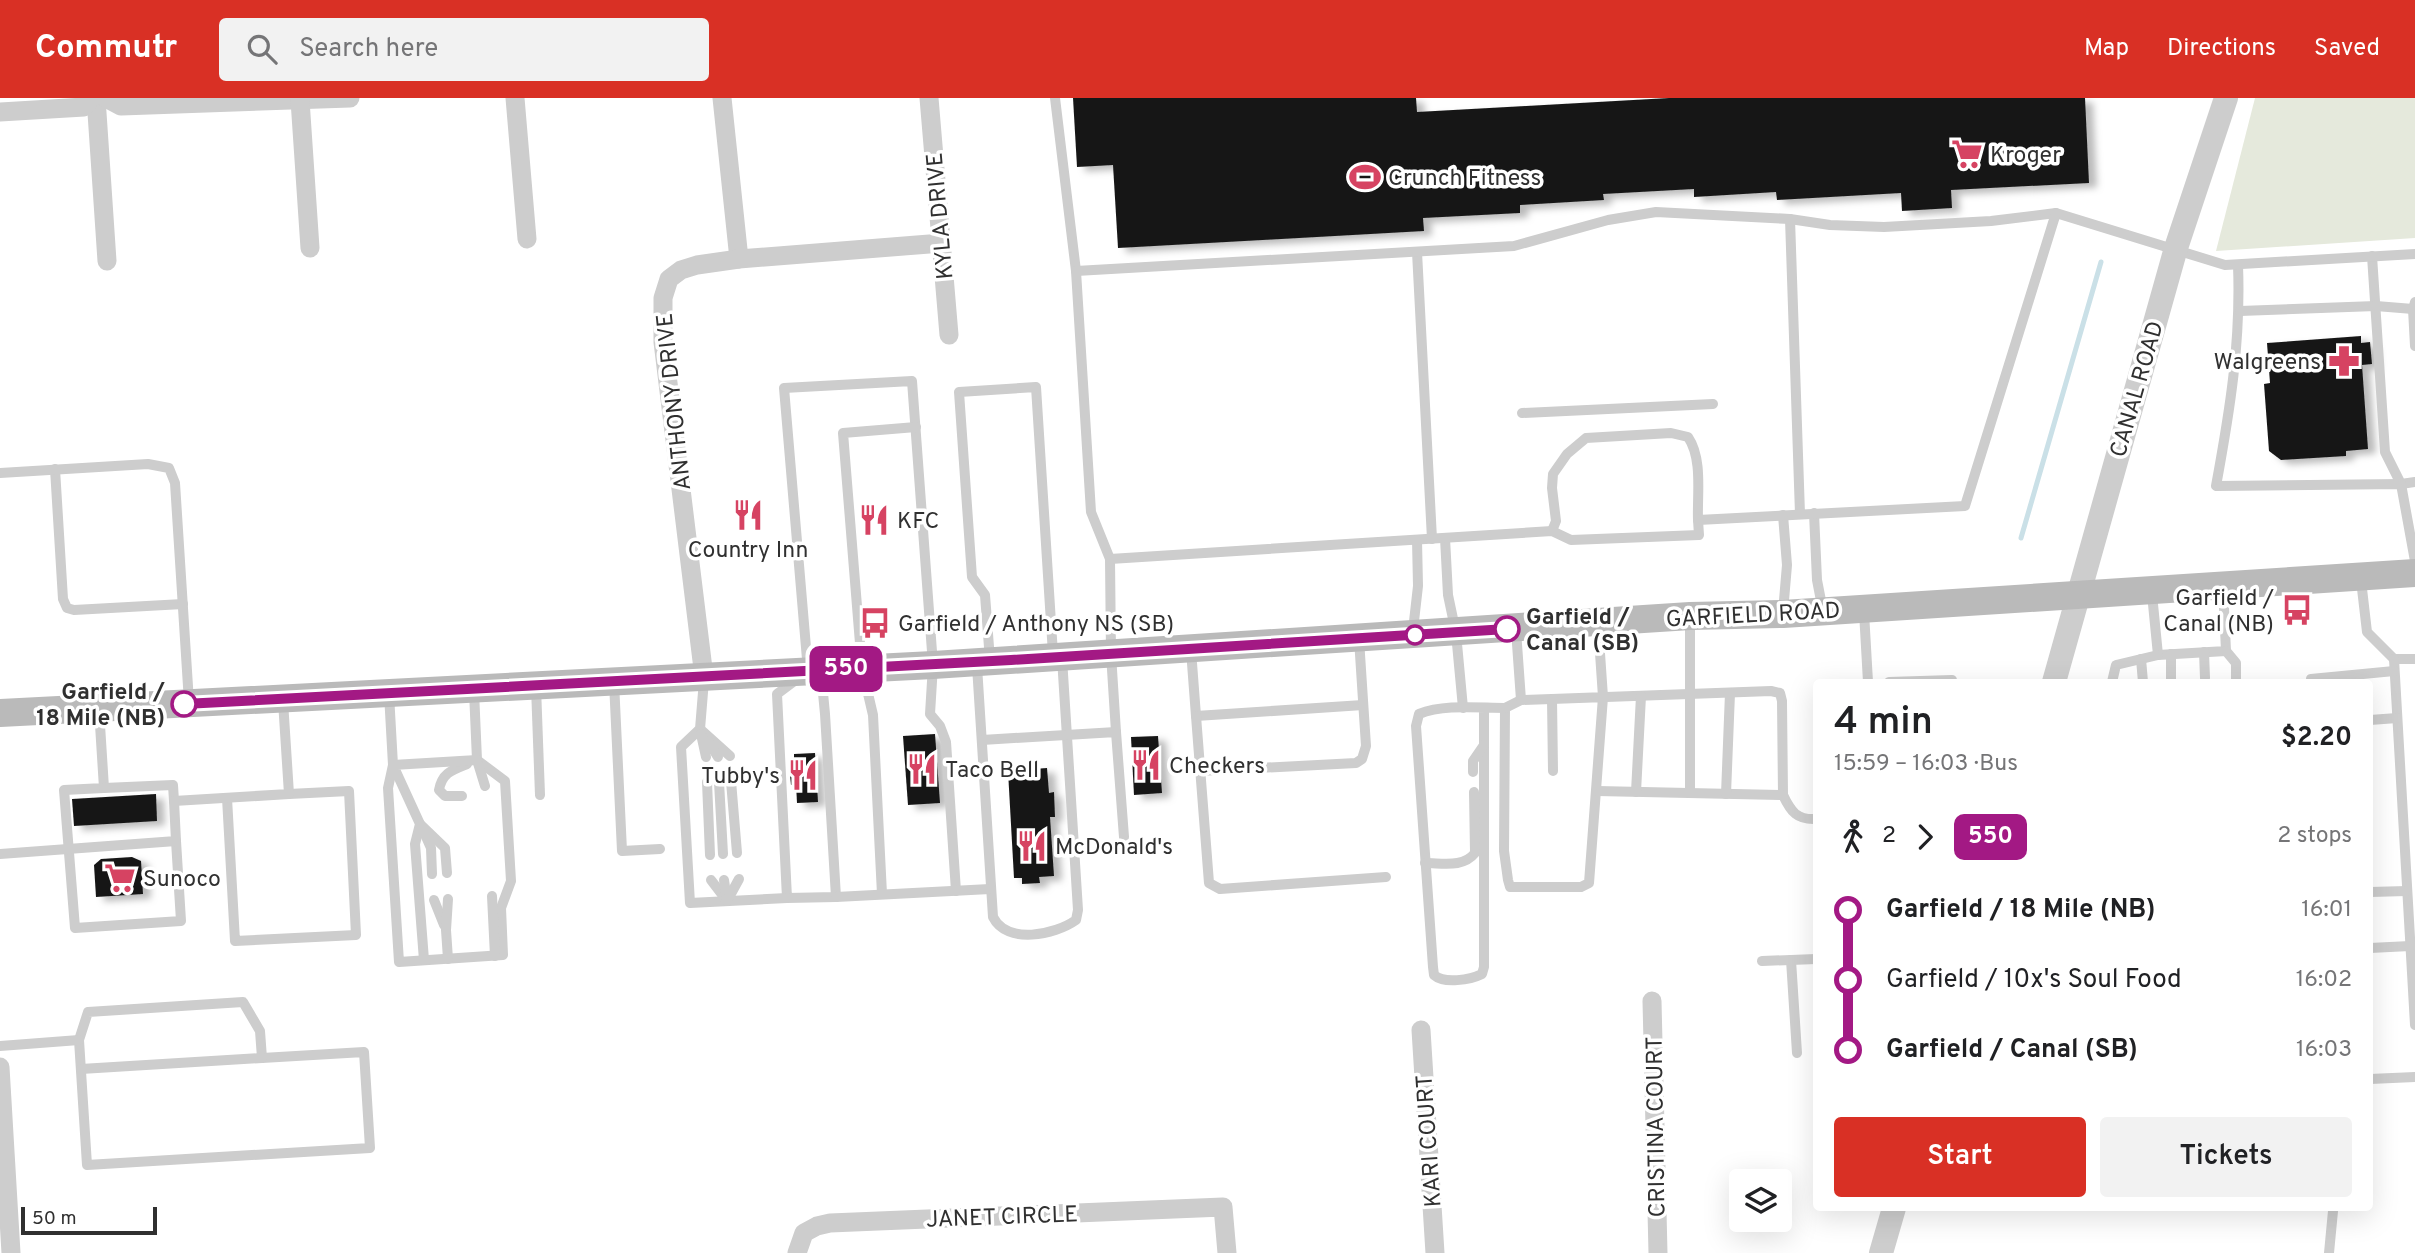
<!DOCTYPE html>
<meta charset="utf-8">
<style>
body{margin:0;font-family:Overpass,sans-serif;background:#f2f2f2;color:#202124;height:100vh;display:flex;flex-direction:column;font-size:26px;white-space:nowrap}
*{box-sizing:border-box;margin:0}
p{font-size:23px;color:#757577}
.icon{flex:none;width:38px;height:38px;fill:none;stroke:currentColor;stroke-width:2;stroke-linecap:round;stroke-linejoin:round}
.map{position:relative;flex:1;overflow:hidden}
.details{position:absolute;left:1813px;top:581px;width:560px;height:532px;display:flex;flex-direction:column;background:#fff;border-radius:7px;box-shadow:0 7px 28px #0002}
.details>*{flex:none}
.badge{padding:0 14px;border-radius:10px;font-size:24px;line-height:46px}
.fabs{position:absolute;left:1729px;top:1071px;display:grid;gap:14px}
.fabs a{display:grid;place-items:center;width:63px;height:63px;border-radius:7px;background:#fff;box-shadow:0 7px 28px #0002;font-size:35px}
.scale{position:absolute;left:21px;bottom:18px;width:136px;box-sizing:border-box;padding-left:7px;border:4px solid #303030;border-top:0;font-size:19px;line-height:24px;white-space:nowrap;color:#303030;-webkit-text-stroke:5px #fff;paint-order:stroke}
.map>.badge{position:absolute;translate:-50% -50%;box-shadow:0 0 0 4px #fff}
.legs{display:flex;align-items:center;gap:10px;height:77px;padding:0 21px;font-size:23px}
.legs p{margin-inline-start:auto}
.head{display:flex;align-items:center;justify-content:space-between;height:119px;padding:0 21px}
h1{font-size:38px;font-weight:600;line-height:52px}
.primary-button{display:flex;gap:14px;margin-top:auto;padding:14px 21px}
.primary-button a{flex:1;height:80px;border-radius:7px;background:#d93025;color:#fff;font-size:28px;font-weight:600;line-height:80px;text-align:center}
.primary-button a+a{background:#f2f2f2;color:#202124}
ul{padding:0 21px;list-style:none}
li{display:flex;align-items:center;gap:24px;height:70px;font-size:26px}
li i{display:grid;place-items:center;width:10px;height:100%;margin:0 9px;background:currentColor}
li i::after{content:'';width:18px;height:18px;margin:-9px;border:5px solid;border-radius:50%;background:#fff}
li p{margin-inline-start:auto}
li:first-child i{background:linear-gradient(#0000 50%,currentColor 0)}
li:last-child i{background:linear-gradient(currentColor 50%,#0000 0)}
header{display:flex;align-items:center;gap:42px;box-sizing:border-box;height:98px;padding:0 35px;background:#d93025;color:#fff}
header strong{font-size:33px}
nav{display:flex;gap:38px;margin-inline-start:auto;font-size:24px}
.search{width:490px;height:63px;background:#f2f2f2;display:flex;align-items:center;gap:18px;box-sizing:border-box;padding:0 24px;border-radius:7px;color:#757577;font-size:26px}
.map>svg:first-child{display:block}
.green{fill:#e5e9dc}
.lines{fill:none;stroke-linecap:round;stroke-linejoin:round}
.stream{stroke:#cae0e7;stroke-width:5}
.building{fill:#171717;filter:url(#shadow)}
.service{stroke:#cdcdcd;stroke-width:10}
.minor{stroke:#cdcdcd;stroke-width:19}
.tertiary{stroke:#cdcdcd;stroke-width:24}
.secondary{stroke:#bababa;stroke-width:28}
.line-1-casing{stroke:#fff;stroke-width:16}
.line-1{stroke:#a31984;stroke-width:10}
.stop-1-dot{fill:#fff;stroke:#a31984;stroke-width:3.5}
.labels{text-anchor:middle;stroke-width:7;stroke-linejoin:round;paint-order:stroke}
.poi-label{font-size:23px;fill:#303030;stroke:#fff;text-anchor:start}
.street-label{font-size:23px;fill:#303030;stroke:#fff}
.stop-label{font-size:23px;font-weight:bold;fill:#303030;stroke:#fff;text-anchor:start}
</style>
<header>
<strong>Commutr</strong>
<div class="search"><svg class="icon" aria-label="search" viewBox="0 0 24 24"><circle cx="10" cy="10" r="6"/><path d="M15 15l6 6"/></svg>Search here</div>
<nav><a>Map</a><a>Directions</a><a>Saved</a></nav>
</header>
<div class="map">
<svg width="2415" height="1155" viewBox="0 0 2415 1155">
<defs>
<filter id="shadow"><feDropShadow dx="8" dy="4.5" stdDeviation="3.5" flood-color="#0004"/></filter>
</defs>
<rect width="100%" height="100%" fill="#fff"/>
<!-- green -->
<polygon class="green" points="2255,0 2415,0 2415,140 2216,153"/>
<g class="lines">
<!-- stream -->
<polyline class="stream" points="2021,440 2101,164"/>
</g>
<!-- building -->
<g class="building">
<polygon points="1073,0 1416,0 1417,14 1669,0 2085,0 2089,85 1951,92 1952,110 1902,113 1901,95 1777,102 1776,94 1694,99 1694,91 1603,96 1604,102 1520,107 1520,115 1423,120 1424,133 1118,150 1113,67 1077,69"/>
<polygon points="2361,238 2361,245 2370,244 2372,266 2362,267 2368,351 2346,353 2346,358 2281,362 2269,353 2264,286 2270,285 2267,245"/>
<polygon points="935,636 940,705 908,707 903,638"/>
<polygon points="1158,638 1162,695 1134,697 1131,639"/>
<polygon points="815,655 818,704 797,705 796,686 791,687 789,668 794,667 794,656"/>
<polygon points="1047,670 1049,695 1054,694 1055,719 1050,719 1054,778 1039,779 1040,785 1022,786 1022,780 1014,780 1008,673"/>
<polygon points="156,696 157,723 74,728 72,701"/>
<polygon points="132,759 141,763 143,796 96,799 94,767 101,761"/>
</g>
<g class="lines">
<!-- service -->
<g class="service">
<polyline points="1055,0 1076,173 1091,414 1110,461 1111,556 1116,634"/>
<polyline points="1790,121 1800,416"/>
<polyline points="1417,154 1432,441"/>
<polyline points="2372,158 2385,354 2401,386 2415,384"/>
<path d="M2238,167C2241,244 2230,312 2216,388L2401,386L2415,463"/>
<polyline points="1076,173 1514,148 1608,122 1656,114 1790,121 1830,127 1884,129 1991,123 2056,115 2225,167 2415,156"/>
<polyline points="2415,204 2413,211 2415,248"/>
<polyline points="2240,213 2376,208 2413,211"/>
<polyline points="1522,315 1713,306"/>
<polyline points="55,371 63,501 67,510 74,512 183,506"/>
<polyline points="0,375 148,366 169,370 175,385 189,604"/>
<polyline points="1814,415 1817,482 1823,513"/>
<polyline points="1783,417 1787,467 1783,514"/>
<path d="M1552,433L1556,423L1552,390L1553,376L1567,356L1586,340L1671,335L1688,339C1703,361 1697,397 1698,422"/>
<polyline points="1445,440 1448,497 1456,535 1463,610"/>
<polyline points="1110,461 1552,433 1571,442 1699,437 1698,422 1965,408 2056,115"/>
<polyline points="2361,482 2367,534 2394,561 2415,561"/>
<polyline points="2152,496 2158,557 2226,553 2223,488"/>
<polyline points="1864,514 1868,584"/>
<path d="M1598,526L1603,599L1589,785L1581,789H1510L1508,782L1504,753L1505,610L1521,602L1771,593L1780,595L1782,603L1783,697C1791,714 1797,722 1816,721"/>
<polyline points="1413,532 1418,488 1417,442"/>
<polyline points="1516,532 1521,602"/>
<polyline points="1191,552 1196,618 1363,607"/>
<polyline points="2226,553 2236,565 2236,584"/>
<polyline points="2204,554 2205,580"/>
<polyline points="2171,556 2171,583"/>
<polyline points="2141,561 2143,584"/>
<polyline points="2394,561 2415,927"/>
<polyline points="990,562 985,497 972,479 959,294 1036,289 1053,556"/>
<path d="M977,568L993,819C1007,847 1055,837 1076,822L1078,812L1062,560"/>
<polyline points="797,581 777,596 787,800 836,799 825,616 823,595 808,573 784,290 912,283 933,567 930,616 940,628 946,644 956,793"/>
<polyline points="704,582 700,631 681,649 690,805 787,800"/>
<polyline points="614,584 622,753 660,751"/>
<polyline points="1889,584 1952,582 1952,584"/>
<polyline points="2112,584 2116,567 2158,557"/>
<polyline points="2311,584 2311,581 2394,573"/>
<polyline points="536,589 540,697"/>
<polyline points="389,596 393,667 388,690 399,864 503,857 501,810 511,783 505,683 477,662 474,593"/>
<polyline points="1552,601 1553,673"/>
<path d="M1484,610V869L1482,876C1470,882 1444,886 1434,877L1433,869L1416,628L1419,616C1444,606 1478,610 1505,610"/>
<polyline points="99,611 104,690 64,692 75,830 181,823 176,743"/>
<polyline points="1196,618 1209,785 1220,791 1386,779"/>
<polyline points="2370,622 2397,620"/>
<polyline points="700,631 730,658"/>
<polyline points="701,636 706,659"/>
<polyline points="982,642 1116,634 1124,739"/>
<polyline points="708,643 718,659"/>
<polyline points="477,662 485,688"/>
<polyline points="1199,673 1356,665 1362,661 1366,648 1359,541"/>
<polyline points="1473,674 1473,663 1484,647"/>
<polyline points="731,683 737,755"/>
<polyline points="707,684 710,757"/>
<polyline points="719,684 723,756"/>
<polyline points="104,690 173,687 174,703"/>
<polyline points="1597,693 1783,697"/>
<polyline points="1636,694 1641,598"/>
<polyline points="1690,695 1690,521"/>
<polyline points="1726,696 1730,595"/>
<path d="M462,698H445L439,692C442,675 452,672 467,666"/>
<polyline points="227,700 235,843 356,837 349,693 289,696"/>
<polyline points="420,726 445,750 447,775"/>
<polyline points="423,732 431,750 432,776"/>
<polyline points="0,756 176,743 174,703 289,696 283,603"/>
<path d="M1425,765C1443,765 1463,770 1475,755L1474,694"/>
<polyline points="711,782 727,803"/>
<polyline points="724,782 727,803"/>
<polyline points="2370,794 2407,793"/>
<polyline points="882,796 873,617 862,570 843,335 916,329"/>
<polyline points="492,798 495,858"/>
<polyline points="836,799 990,791"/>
<polyline points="434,802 444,827"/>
<polyline points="727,803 739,781"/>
<polyline points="2370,850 2410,848"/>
<polyline points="448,861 446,832 448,801"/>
<polyline points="424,862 415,746 420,726 393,667 477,662"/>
<polyline points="1791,862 1797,955"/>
<polyline points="1762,863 1816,861"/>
<polygon points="243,904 260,933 262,960 364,954 370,1050 87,1067 79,942 88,914"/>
<polyline points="0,948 79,942"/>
<polyline points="81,971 262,960"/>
<polyline points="2370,981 2415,979"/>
<polyline points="2329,1155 2333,1113"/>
</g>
<!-- minor -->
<g class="minor">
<polyline points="96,0 107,163"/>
<polyline points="106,0 121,8 350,0"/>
<polyline points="515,0 527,141"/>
<polyline points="722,0 739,161"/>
<polyline points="929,0 949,237"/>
<polyline points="300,2 310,150"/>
<polyline points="0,14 84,9 91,0"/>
<polyline points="704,579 663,244 663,200 669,181 681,172 697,167 739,161 942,145"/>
<polyline points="1652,903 1658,1155"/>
<polyline points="1421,932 1435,1155"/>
<polyline points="0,969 11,1155"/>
<polyline points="797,1155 804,1135 817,1128 830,1125 1223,1109 1227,1155"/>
</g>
<!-- tertiary -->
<g class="tertiary">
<polyline points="2054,584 2176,150 2226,0"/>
<polyline points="1881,1155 1894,1110"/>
</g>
<!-- secondary -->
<polyline class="secondary" points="0,615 933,567 1690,518 1783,516 2415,475"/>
</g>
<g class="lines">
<defs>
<polyline id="line-1" points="184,606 1011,562 1507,531"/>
</defs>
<!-- line-1 casing -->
<use href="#line-1" class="line-1-casing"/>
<!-- line-1 -->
<use href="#line-1" class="line-1"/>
</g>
<!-- icons -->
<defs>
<symbol id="supermarket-bare" viewBox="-9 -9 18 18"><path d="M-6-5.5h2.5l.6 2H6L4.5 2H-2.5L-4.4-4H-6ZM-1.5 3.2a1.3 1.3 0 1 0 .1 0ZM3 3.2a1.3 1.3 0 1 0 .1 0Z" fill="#d64362" stroke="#fff" stroke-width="2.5" paint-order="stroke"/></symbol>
<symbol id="stadium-bare" viewBox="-9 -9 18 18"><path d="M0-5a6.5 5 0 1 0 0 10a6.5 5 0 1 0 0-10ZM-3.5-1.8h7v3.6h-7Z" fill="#d64362" stroke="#fff" stroke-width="2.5" paint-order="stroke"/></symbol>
<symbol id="pharmacy-bare" viewBox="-9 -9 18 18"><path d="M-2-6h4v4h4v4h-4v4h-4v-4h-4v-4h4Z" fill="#d64362" stroke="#fff" stroke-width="2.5" paint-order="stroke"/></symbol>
<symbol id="restaurant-bare" viewBox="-9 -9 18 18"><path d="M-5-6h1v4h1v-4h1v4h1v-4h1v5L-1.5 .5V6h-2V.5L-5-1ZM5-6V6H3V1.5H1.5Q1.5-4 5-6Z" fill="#d64362" stroke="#fff" stroke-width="2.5" paint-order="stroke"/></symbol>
<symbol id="bus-bare" viewBox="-9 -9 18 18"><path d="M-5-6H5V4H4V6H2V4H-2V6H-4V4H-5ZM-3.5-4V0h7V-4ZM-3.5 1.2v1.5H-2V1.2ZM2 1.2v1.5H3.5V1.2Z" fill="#d64362" stroke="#fff" stroke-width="2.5" paint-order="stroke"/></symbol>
</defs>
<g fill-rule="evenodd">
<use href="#supermarket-bare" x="1945" y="34" width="44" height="44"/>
<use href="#stadium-bare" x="1343" y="57" width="44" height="44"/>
<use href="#pharmacy-bare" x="2322" y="241" width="44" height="44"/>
<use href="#restaurant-bare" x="726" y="395" width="44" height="44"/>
<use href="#restaurant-bare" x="852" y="400" width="44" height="44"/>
<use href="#bus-bare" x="2275" y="490" width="44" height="44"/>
<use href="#bus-bare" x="853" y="503" width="44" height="44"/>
<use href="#restaurant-bare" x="1124" y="645" width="44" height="44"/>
<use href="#restaurant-bare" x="900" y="649" width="44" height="44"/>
<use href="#restaurant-bare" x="781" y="655" width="44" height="44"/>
<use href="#restaurant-bare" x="1010" y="726" width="44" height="44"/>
<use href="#supermarket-bare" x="98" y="758" width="44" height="44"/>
</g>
<!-- markers -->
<g class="stop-1-dot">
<circle cx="1507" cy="531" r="12"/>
<circle cx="1415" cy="537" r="9"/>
<circle cx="184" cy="606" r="12"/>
</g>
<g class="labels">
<!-- poi labels -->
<g class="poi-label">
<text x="1990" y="64">Kroger</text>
<text x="1388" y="87">Crunch Fitness</text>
<text x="2321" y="271" text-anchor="end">Walgreens</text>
<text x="897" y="430">KFC</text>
<text x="748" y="459" text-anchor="middle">Country Inn</text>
<text x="2274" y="507" text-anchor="end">Garfield /<tspan x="2274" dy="26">Canal (NB)</tspan></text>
<text x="898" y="533">Garfield / Anthony NS (SB)</text>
<text x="1169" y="675">Checkers</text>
<text x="945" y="679">Taco Bell</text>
<text x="780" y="685" text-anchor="end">Tubby's</text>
<text x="1055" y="756">McDonald's</text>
<text x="143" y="788">Sunoco</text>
</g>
<!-- street labels -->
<g class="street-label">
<text transform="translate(939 118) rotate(-95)" y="8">KYLA DRIVE</text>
<text transform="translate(2136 291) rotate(-74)" y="8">CANAL ROAD</text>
<text transform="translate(673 304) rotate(-96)" y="8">ANTHONY DRIVE</text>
<text transform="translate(1753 516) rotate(-3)" y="8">GARFIELD ROAD</text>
<text transform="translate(1655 1029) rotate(-91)" y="8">CRISTINA COURT</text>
<text transform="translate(1428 1043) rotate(-94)" y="8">KARI COURT</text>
<text transform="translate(1002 1118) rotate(-2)" y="8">JANET CIRCLE</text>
</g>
<!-- stop labels -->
<g class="stop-label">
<text x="1526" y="526">Garfield /<tspan x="1526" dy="26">Canal (SB)</tspan></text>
<text x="165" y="601" text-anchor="end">Garfield /<tspan x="165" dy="26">18 Mile (NB)</tspan></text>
</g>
</g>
</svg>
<div class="fabs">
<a><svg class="icon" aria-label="layers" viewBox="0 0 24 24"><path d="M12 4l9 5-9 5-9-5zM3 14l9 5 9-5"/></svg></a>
</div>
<div class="scale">50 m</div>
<b class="badge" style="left:846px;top:571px;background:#a31984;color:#fff">550</b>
<section class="details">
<div class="head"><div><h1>4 min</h1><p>15:59 – 16:03 · Bus</p></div><b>$2.20</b></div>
<div class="legs"><svg class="icon" aria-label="walk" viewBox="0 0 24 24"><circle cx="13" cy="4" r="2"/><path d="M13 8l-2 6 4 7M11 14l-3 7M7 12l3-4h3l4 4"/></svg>2<svg class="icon" aria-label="forward" viewBox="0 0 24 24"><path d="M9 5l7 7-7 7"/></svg><b class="badge" style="background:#a31984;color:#fff">550</b><p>2 stops</p></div>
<ul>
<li><i style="color:#a31984"></i><b>Garfield / 18 Mile (NB)</b><p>16:01</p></li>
<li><i style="color:#a31984"></i><span>Garfield / 10x's Soul Food</span><p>16:02</p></li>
<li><i style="color:#a31984"></i><b>Garfield / Canal (SB)</b><p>16:03</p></li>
</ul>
<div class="primary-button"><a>Start</a><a>Tickets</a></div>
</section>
</div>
